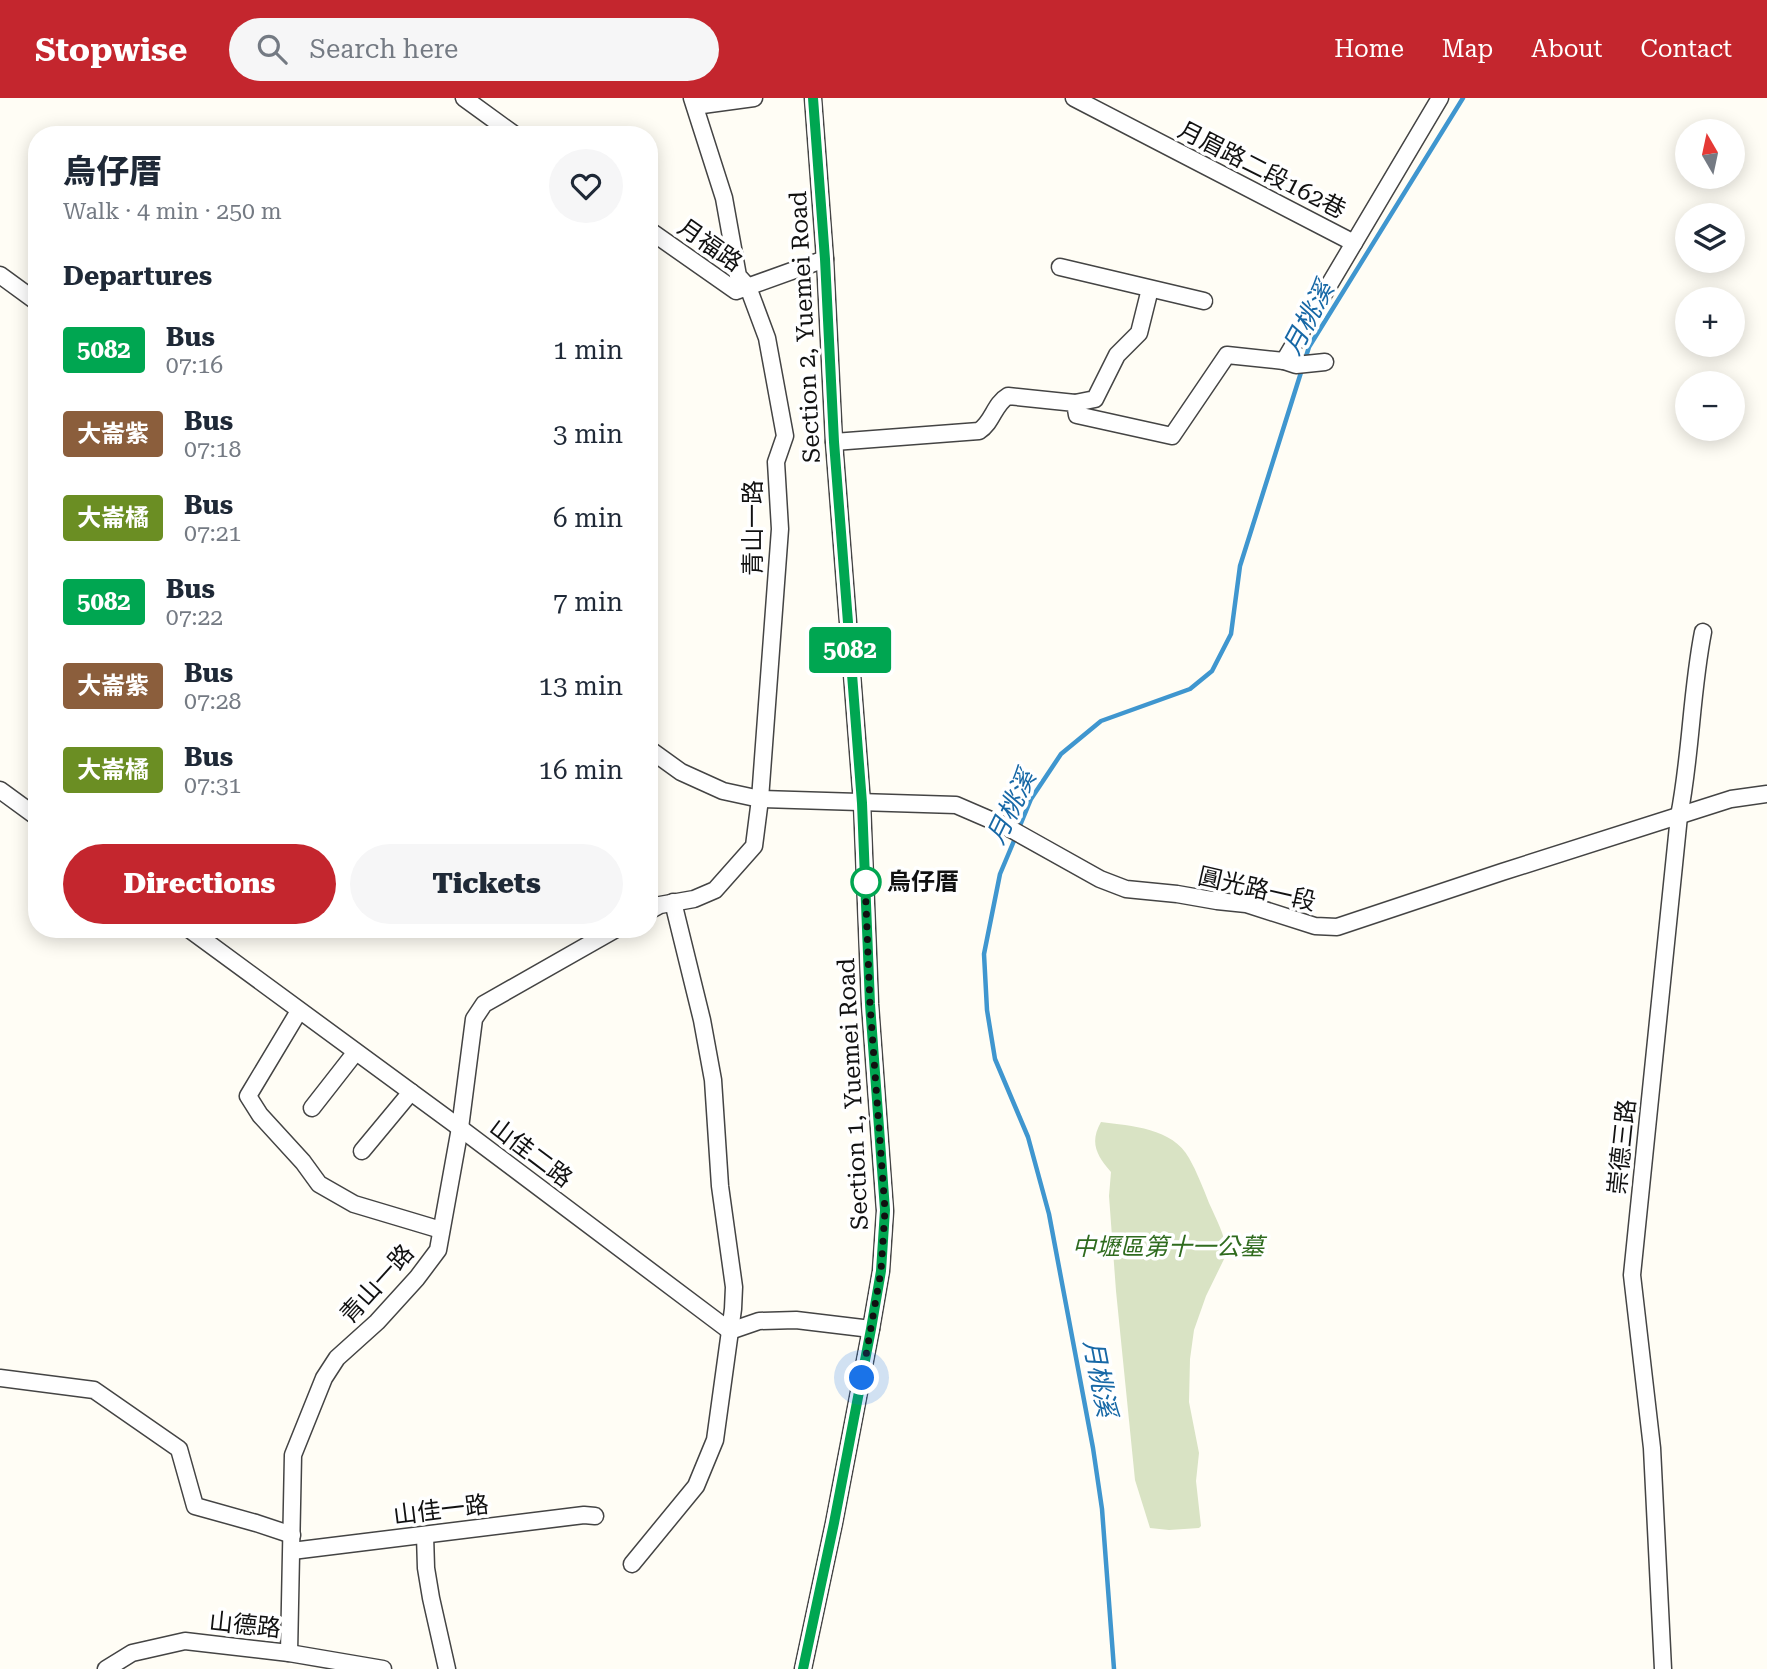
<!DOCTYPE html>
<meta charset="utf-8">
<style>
body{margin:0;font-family:"Roboto Serif","Noto Sans TC",serif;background:#f6f6f7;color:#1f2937;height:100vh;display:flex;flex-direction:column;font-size:26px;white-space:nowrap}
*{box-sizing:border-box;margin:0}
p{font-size:23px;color:#747a83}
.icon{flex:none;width:38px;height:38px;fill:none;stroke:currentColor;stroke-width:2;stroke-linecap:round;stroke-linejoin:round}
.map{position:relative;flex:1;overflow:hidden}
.panel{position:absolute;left:28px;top:28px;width:630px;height:812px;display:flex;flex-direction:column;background:#fff;border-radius:28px;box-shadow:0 4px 18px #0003}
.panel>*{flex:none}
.badge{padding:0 14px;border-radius:5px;font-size:24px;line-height:46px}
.needle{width:46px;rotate:351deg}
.buttons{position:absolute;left:1675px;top:21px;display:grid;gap:14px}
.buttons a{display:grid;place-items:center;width:70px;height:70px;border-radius:50%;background:#fff;box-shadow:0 4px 18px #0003;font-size:35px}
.you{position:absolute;width:35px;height:35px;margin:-18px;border:5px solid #fff;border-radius:50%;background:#1a73e8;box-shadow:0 0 0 10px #1a73e833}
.map>.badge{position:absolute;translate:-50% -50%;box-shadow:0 0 0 4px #fff}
h2{padding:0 35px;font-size:26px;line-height:63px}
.round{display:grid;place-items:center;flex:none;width:74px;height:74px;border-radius:37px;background:#f6f6f7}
.summary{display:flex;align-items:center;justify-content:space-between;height:119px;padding:0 35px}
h1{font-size:33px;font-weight:800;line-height:52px}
.action{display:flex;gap:14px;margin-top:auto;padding:14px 35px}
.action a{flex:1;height:80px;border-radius:42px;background:#c4262e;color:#fff;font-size:28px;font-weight:800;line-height:80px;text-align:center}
.action a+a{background:#f6f6f7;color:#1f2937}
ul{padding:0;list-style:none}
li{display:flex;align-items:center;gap:21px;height:84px;padding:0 35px}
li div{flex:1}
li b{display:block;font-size:26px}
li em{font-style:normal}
li .badge{min-width:77px;font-weight:700;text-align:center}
header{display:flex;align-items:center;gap:42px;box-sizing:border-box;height:98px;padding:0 35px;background:#c4262e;color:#fff}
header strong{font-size:33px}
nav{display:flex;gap:38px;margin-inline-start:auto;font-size:24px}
.search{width:490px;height:63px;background:#f6f6f7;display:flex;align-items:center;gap:18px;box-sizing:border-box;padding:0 24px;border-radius:38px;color:#747a83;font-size:26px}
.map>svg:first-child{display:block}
.cemetery{fill:#d9e3c4}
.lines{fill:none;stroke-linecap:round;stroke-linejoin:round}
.stream{stroke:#3f96cf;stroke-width:4.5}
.minor-casing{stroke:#444;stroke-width:19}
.minor{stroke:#fff;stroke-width:16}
.line-casing{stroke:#fff;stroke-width:16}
.line{stroke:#00a651;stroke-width:10}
.walk{stroke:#111;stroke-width:7;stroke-dasharray:0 12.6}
.stop-dot{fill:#fff;stroke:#00a651;stroke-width:3.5}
.labels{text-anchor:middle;stroke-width:7;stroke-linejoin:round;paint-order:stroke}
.street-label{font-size:24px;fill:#111;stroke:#fff}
.stop-label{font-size:24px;font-weight:bold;fill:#111;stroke:#fff;text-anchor:start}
.park-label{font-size:24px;font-style:italic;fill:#2f6b1f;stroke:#fff}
.water-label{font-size:26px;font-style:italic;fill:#1768a6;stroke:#fff}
</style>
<header>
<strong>Stopwise</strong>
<div class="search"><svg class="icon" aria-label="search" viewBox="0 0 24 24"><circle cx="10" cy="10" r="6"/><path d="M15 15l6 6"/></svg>Search here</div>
<nav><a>Home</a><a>Map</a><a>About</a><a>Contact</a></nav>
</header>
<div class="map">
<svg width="1767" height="1571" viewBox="0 0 1767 1571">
<rect width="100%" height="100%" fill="#fffdf5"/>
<!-- cemetery -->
<path class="cemetery" d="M1101,1024C1131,1028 1173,1030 1189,1060C1197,1074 1203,1090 1209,1105C1216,1121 1227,1140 1226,1157L1206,1198L1194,1232L1190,1261L1189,1304L1199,1355L1196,1383L1201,1428L1199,1430L1169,1432L1150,1430L1135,1382L1116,1193L1109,1098L1111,1074C1097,1058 1089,1045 1101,1024Z"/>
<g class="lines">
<!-- stream -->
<g class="stream">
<polyline points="1019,730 1031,701 1061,656 1101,623 1190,591 1212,573 1231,536 1240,468 1309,249 1463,0"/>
<polyline points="1016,738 1000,776 984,856 987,912 995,961 1028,1039 1049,1116 1093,1350 1102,1411 1114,1571"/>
</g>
<defs>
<g id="minor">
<polyline points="464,0 515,37"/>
<polyline points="1074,0 1354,145"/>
<polyline points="695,8 754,0"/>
<polyline points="649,132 736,193 825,161"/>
<polyline points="1060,169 1204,203"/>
<polyline points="0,177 37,204"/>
<polyline points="1284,263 1440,0"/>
<polyline points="1075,305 1095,301 1117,257 1139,235 1150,191"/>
<path d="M834,344L979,333C993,324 994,306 1008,298L1075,305L1077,317L1172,338L1227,257L1284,263L1296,267L1325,264"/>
<polyline points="649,651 681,674 723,693 760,701 956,707 1007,729 1100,781 1126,791 1177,796 1217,803 1246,806 1315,828 1337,829 1502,774 1731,701 1767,696"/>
<polyline points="0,692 37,719"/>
<polyline points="649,813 660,807 694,801 715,792 754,748 760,701 780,431 776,364 785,338 767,240 748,189 738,178 724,100 692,0"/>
<polyline points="189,831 460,1030 730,1233 759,1223 796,1222 871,1231"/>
<polyline points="299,913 248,998 260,1017 303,1064 319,1086 354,1106 441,1132"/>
<polyline points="312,1010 355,955"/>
<polyline points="362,1053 411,994"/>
<polyline points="0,1280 94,1292 179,1351 195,1408 256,1425 292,1437"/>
<polyline points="425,1437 426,1470 431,1500 447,1571"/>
<polyline points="292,1453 584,1417 595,1418"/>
<polyline points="632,1466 696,1388 715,1342 733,1211 734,1189 720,1088 713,982 702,922 673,804"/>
<polyline points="289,1555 293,1357 324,1280 337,1260 377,1224 417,1180 438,1152 460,1030 474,921 484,906 616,831"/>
<polyline points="106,1571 132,1555 185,1543 289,1555 383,1571"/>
<polyline points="803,1571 834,1425 871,1231 881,1173 885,1113 870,906 862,705 834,344 825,161 813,0"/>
<path d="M1663,1571L1652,1350L1632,1177L1679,718C1691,658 1691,595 1703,534"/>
</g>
</defs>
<!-- minor casing -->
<use href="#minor" class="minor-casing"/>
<!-- minor -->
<use href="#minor" class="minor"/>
</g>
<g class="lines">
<defs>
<polyline id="line" points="803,1571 834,1425 871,1231 881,1173 885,1112 870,906 862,705 834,344 825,161 813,0"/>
</defs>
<!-- line casing -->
<use href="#line" class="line-casing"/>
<!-- line -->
<use href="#line" class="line"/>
<!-- walk -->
<polyline class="walk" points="862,1280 881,1173 885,1112 870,906 865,781 866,784"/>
</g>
<!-- markers -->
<circle class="stop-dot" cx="866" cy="784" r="14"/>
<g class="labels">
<!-- street labels -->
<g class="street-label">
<text transform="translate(1262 72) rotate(27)" y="8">月眉路二段162巷</text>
<text transform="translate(710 147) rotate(35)" y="8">月福路</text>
<text transform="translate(805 229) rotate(-93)" y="8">Section 2, Yuemei Road</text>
<text transform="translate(753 430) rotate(-90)" y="8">青山一路</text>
<text transform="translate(1257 791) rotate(13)" y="8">圓光路一段</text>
<text transform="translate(853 996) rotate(-93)" y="8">Section 1, Yuemei Road</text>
<text transform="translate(1622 1049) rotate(-84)" y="8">崇德三路</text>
<text transform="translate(531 1055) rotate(37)" y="8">山佳二路</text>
<text transform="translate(377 1186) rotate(-48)" y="8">青山一路</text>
<text transform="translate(441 1412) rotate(-7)" y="8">山佳一路</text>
<text transform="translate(245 1527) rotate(6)" y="8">山德路</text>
</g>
<!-- stop labels -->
<g class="stop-label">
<text x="887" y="792">烏仔厝</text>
</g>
<!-- park labels -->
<g class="park-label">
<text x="1168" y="1157">中壢區第十一公墓</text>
</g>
<!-- water labels -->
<g class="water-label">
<text transform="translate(1308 220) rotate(-62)" y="9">月桃溪</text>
<text transform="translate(1011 709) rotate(-64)" y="9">月桃溪</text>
<text transform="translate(1100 1280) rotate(79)" y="9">月桃溪</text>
</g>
</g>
</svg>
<div class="buttons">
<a><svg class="needle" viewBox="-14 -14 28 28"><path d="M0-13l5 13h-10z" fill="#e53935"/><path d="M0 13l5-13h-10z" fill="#747a83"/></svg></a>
<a><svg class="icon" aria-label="layers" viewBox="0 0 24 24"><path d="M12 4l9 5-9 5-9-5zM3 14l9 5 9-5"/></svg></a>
<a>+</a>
<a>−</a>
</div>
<div class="you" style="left:862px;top:1280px"></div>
<b class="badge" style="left:850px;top:552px;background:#00a651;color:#fff">5082</b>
<section class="panel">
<div class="summary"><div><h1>烏仔厝</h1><p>Walk · 4 min · 250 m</p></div><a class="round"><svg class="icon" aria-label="heart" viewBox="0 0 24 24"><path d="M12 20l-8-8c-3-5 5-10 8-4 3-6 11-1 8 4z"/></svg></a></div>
<h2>Departures</h2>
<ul>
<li><span class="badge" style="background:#00a651;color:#fff">5082</span><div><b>Bus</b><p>07:16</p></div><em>1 min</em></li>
<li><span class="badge" style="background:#8b5e3c;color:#fff">大崙紫</span><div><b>Bus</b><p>07:18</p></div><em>3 min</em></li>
<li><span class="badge" style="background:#6b8e23;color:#fff">大崙橘</span><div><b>Bus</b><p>07:21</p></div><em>6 min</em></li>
<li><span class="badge" style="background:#00a651;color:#fff">5082</span><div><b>Bus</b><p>07:22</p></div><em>7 min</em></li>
<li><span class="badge" style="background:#8b5e3c;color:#fff">大崙紫</span><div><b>Bus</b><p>07:28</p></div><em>13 min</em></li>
<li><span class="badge" style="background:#6b8e23;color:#fff">大崙橘</span><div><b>Bus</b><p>07:31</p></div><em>16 min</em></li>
</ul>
<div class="action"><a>Directions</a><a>Tickets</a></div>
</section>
</div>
